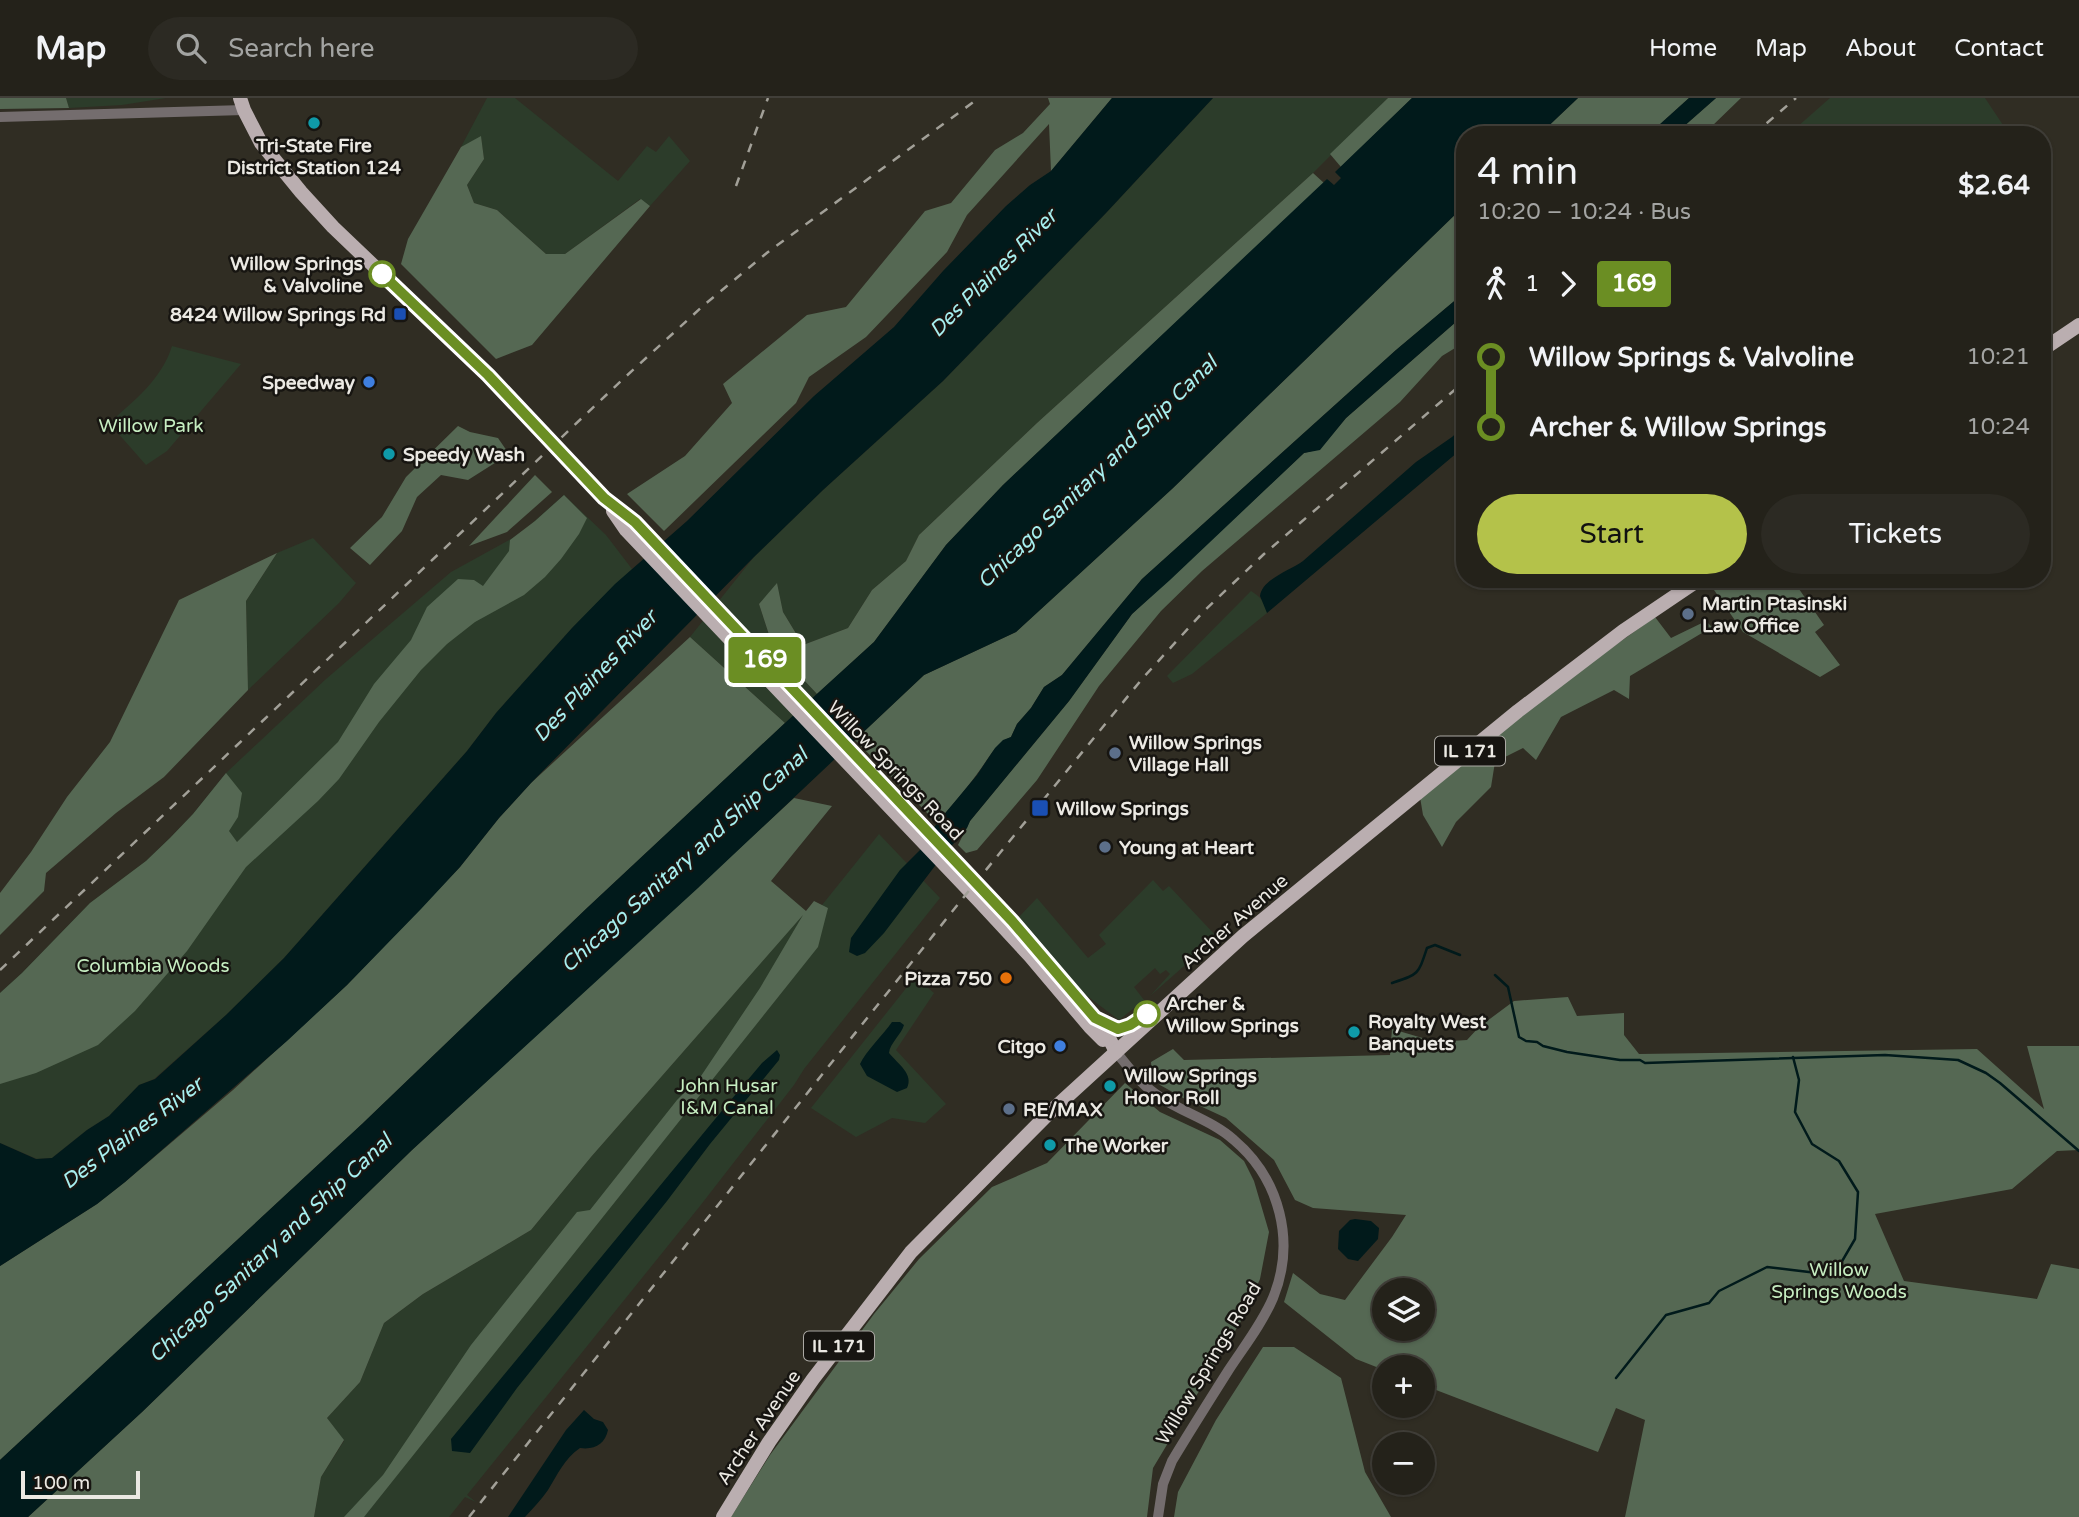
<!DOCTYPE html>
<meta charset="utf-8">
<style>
body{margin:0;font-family:"Varela Round",sans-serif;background:#2c2a23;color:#f1f3f6;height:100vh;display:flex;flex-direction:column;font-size:26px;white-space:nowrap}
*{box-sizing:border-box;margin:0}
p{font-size:23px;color:#a3a4a2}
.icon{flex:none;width:38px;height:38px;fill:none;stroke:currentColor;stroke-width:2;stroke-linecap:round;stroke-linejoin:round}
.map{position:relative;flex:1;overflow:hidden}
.drawer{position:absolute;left:1456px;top:28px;width:595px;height:462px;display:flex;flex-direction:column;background:#24221a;border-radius:28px;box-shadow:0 2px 5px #0004,0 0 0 2px #413f39}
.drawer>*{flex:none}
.badge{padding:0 14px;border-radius:5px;font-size:24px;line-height:46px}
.controls{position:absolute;left:1372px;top:1180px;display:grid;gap:14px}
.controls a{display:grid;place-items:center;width:63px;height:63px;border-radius:50%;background:#24221a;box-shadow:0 2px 5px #0004,0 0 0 2px #413f39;font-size:35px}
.scale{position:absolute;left:21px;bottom:18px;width:119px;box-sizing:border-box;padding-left:7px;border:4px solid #ebe9e3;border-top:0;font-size:19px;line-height:24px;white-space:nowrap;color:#ebe9e3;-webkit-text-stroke:5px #171511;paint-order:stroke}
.map>.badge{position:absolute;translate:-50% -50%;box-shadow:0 0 0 4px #fff}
.legs{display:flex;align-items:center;gap:10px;height:77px;padding:0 21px;font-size:23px}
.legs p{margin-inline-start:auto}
.summary{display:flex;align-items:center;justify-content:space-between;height:119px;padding:0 21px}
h1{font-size:38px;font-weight:600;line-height:52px}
.primary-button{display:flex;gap:14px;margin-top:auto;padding:14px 21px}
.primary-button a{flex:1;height:80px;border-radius:42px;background:#b4c24a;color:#111;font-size:28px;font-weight:600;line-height:80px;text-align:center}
.primary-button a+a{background:#2c2a23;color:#f1f3f6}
ul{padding:0 21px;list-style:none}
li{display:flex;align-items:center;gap:24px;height:70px;font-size:26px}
li i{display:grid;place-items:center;width:10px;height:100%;margin:0 9px;background:currentColor}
li i::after{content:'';width:18px;height:18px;margin:-9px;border:5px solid;border-radius:50%;background:#24221a}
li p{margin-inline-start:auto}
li:first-child i{background:linear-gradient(#0000 50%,currentColor 0)}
li:last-child i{background:linear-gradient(currentColor 50%,#0000 0)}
header{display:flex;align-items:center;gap:42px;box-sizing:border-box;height:98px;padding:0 35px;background:#24221a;border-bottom:2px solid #413f39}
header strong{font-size:33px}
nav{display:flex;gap:38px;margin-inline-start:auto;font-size:24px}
.search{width:490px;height:63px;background:#2c2a23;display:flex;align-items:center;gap:18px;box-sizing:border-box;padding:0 24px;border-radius:38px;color:#a3a4a2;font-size:26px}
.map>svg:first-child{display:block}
.green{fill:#2c3c2a}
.forest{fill:#556853;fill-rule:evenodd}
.water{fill:#011a1b}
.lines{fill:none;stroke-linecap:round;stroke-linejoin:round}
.stream{stroke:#011a1b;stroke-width:2.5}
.minor{stroke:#746d6e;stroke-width:10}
.major{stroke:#baaeb0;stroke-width:14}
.rail{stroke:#a2a098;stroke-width:2.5;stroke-dasharray:9 9;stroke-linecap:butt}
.line-1-casing{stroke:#fff;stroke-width:16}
.line-1{stroke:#6b8e23;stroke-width:10}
.culture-dot{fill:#0f9aa8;stroke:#171511;stroke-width:2.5}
.stop-1-dot{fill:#fff;stroke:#6b8e23;stroke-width:3.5}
.transit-dot{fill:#1a4fb4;stroke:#171511;stroke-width:2.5}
.shop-dot{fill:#3f7fe0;stroke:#171511;stroke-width:2.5}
.service-dot{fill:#5c6f8a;stroke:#171511;stroke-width:2.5}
.food-dot{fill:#e8710a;stroke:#171511;stroke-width:2.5}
.labels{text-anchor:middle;stroke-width:5;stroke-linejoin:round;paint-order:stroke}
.shield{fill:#171511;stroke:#aba9a4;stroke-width:2}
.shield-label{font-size:18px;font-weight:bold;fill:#ebe9e3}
.poi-label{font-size:19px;font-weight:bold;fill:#ebe9e3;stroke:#171511;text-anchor:start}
.stop-label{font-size:19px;font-weight:bold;fill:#ebe9e3;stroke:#171511;text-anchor:end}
.park-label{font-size:19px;fill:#c6edc1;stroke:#171511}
.street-label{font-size:19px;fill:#ebe9e3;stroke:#171511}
.water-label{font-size:21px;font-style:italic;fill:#a7efef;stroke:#171511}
</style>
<header>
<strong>Map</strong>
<div class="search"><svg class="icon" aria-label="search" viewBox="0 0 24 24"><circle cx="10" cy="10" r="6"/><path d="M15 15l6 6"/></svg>Search here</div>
<nav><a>Home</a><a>Map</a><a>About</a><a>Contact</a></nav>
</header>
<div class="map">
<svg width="2079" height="1419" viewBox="0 0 2079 1419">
<rect width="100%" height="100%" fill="#302d23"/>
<!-- green -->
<g class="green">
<polygon points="66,0 166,0 122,7 69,10"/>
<polygon points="487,0 515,0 618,83 647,48 656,54 669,38 690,63 650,108 640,101 565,156 546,156 497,112 474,105 467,87 484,61 481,39 461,49"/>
<polygon points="1213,0 1388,0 1313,75 1037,325 919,437 906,463 872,492 848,530 803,547 783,514 777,486 759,506 773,549 817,596 785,625 690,539 754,459 823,392 943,283 1106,115"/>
<polygon points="1830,0 1985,0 2005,30 1994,37 1788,37"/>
<path d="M172,248L241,266L167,353L146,367L109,325C134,303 162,281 172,248Z"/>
<polygon points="564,397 606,437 632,471 572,530 496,615 467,653 284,860 226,917 154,981 139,987 109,1018 87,1032 52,1060 37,1061 0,1045 0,895 22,875 90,805 146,763 170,740 193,716 226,675 326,581 451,474 520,436"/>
<polygon points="313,440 356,485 339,505 248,592 246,503 277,455"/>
<path d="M1251,493C1259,498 1266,504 1267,515L1192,576L1173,585L1167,578Z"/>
<polygon points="879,736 940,800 804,971 794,987 700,1108 467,1397 476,1404 465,1399 449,1419 314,1419 321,1379 344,1343 327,1320 360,1284 384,1225 423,1196 531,1132 591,1059 806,813 778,862"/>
<polygon points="1153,782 1163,793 1169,788 1217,839 1150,898 1170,876 1166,872 1160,876 1155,870 1134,889 1144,902 1119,922 1082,894 1019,819 1037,800 1088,860 1106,846 1099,837"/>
<polygon points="915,879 934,895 896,952 946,1006 925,1025 892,1020 856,1039 811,1010"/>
</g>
<!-- forest -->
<g class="forest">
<polygon points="0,0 66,0 69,10 0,11"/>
<polygon points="1048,0 1112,0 1051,73 1049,26 967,117 947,154 866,239 809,279 796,305 664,433 627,396 685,358 732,305 723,286 807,217 846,209 925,113 951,105 995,52 1023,35 1050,6"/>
<polygon points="1388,0 1412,0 1341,69 1330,56"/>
<polygon points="1578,0 1689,0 1648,37 1539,37"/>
<polygon points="1716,0 1741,0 1711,29 1706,37 1674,37"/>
<polygon points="481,38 484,61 467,87 474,105 497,112 546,156 565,156 641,101 650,108 532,247 496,261 401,166 408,141 461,49"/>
<polygon points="1313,75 1324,85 1003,387 946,447 874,544 817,596 773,549 759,506 777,485 783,514 803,547 848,530 872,492 906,463 919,437 1037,325"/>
<path d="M1465,107V194L1396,252L1142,481L1062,577L1044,589L1031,610L1017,626L1011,639C994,646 988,662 977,676C965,693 950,709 937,725L855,642L924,577L1016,534L1173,390Z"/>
<polygon points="1465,216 1465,244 1442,258 1400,304 1202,473 1161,513 1099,588 1037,682 977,752 966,755 958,747 970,723 1069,603 1132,516 1304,355 1320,351 1346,320"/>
<polygon points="458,328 470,334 498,340 509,356 468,382 441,377 417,399 402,433 370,467 350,450 382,419 406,379"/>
<polygon points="535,377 552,394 507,434 469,448"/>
<polygon points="564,397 587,420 579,436 561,461 545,479 524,497 475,524 447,546 421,572 379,624 339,681 318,703 246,769 187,853 135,913 98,947 36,975 0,986 0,895 22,875 90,805 146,763 170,740 193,716 226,675 242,695 238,719 229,733 237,744 338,644 374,586 411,542 427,509 458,481 474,482 483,488 509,453 510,442 535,423"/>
<polygon points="277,455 246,503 248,592 164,679 116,715 46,775 44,793 0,837 0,795 31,754 67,699 110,644 179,502"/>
<polygon points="1712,481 1792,481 1824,527 1815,534 1840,567 1820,579 1743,534 1714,492"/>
<polygon points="1655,519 1671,540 1706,523 1712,529 1630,578 1629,601 1614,592 1561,619 1536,662 1523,650 1495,664 1491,689 1456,724 1442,749 1423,717 1420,699 1541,600"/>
<polygon points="690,539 785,625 587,810 362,1026 0,1362 0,1168 97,1106 125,1084 233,992 347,887 460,769 499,720 531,685"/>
<polygon points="794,700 832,708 771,783 806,813 814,803 828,810 818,849 364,1419 344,1419 383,1377 471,1247 577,1114 590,1112 677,1002 701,978 760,890 803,817 591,1059 531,1132 423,1196 384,1225 360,1284 327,1320 344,1342 321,1379 314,1419 28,1419 142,1314 412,1052"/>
<path d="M1568,899L1577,918L1624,915V937L1639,956L1977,951L2044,1011L2027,948H2079V1052L2057,1053L2012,1091L1875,1116L1904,1183L2037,1201L2051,1166L2079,1171V1419H1625L1645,1322L1616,1310L1598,1354L1423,1287V1269H1384V1272L1356,1261L1284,1204L1293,1175L1320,1196L1345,1202L1392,1139L1406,1117L1313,1110L1295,1102L1274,1062L1226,1020L1185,1001L1160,987L1152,977L1151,964L1173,951L1184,962L1390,957L1392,931L1436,944L1467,942L1479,929L1514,903ZM1384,1192H1423V1230H1384Z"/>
<polygon points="1125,985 1160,1014 1220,1042 1244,1063 1254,1083 1269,1134 1260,1181 1244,1218 1153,1370 1147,1419 731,1419 770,1357 874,1216 919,1161 992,1089 1047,1065"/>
<polygon points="1263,1249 1294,1249 1341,1280 1365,1374 1391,1419 1174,1419 1178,1394 1216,1322"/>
</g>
<!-- water -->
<g class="water">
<polygon points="1112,0 1213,0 1106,115 943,283 823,392 754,459 531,685 499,720 460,769 421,811 347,887 287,943 125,1084 97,1106 0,1168 0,1045 36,1061 52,1060 87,1032 109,1018 139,987 155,981 226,917 284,860 467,653 496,615 572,530 615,486 687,423 814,298 894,229 943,173 1006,108 1030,87 1051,73"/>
<polygon points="1412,0 1578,0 1539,37 1465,37 1465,107 1173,390 1016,534 924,577 698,790 412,1052 142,1314 28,1419 0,1419 0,1362 362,1026 587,810 785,625 874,544 946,447 1003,387 1327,81 1334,87 1341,80 1335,74"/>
<polygon points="1689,0 1716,0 1674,37 1648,37"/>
<polygon points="1465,194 1465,216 1346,320 1320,352 1304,355 1170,482 1132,516 1069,603 970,723 967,730 941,760 884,835 865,855 857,858 849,854 851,840 900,772 920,752 937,725 977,677 995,650 1003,642 1011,639 1017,626 1031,610 1044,589 1062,577 1142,481 1396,252"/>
<path d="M1465,327V353L1458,354L1267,515L1260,498C1262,481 1291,472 1303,463L1416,364L1452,339Z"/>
<path d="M892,924H900L904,927C901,937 890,945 889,955C898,966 914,976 907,990L897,994L867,978L860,966C866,953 883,937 892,924Z"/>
<polygon points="777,952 780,957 779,962 710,1046 667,1103 517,1290 470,1355 452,1353 451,1341 725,1009 762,965"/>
<polygon points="1355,1121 1371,1123 1379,1130 1378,1141 1358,1163 1348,1161 1338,1151 1339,1133 1350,1122"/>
<path d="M584,1312L594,1321L603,1324L608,1332C605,1346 595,1352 580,1350C564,1361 558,1376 548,1392C541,1402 533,1410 525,1419H508L566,1332Z"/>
</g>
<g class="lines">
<!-- stream -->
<g class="stream">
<polyline points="1495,877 1508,889 1519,939 1526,943 1537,944 1543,948 1567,954 1620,962 1640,962 1645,965 1885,957 1958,962 1986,975 2000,985 2079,1053"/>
<path d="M1392,885C1419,876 1418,877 1427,850L1435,847L1460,857"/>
<polyline points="1616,1280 1666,1217 1709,1205 1719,1193 1767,1169 1834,1177 1855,1141 1858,1094 1839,1063 1812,1046 1795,1014 1799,982 1793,959"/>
</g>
<!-- minor -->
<g class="minor">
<polyline points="0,19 244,12"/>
<path d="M1116,954C1130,971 1142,988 1160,999C1184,1015 1213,1023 1234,1042C1280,1081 1296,1144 1273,1200C1262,1226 1243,1250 1228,1273C1209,1303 1190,1333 1172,1363L1163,1386L1158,1419"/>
</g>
<!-- major -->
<g class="major">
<polyline points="240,0 244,12 261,45 301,94 333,129 488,277 604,400 635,424 1025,837 1105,932 1116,954"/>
<polyline points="2042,252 2079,227"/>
<polyline points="613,413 626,432 980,804 1030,858 1090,929 1103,942"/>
<polyline points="1099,922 1118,931 1130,927 1150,914"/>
<polyline points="723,1419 769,1344 813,1281 911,1154 1048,1016 1243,838 1354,747 1518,613 1623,533 1700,481"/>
</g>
<!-- rail -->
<g class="rail">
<polyline points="1753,37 1796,0"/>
<polyline points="736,88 768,0"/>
<polyline points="0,872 622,282 704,207 768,154 979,0"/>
<polyline points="469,1419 959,805 1142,581 1204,513 1264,456 1465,283"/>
</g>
</g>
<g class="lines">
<defs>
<polyline id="line-1" points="382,176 488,277 604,400 635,424 1012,823 1095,920 1118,931 1130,927 1147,916"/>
</defs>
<!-- line-1 casing -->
<use href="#line-1" class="line-1-casing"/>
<!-- line-1 -->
<use href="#line-1" class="line-1"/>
</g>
<!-- markers -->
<g class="culture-dot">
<circle cx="314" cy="25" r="7"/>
<circle cx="389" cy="356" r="7"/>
<circle cx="1354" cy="934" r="7"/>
<circle cx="1110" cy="988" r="7"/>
<circle cx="1050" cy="1047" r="7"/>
</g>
<g class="stop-1-dot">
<circle cx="382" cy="176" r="12"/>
<circle cx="1147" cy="916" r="12"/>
</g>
<g class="transit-dot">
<rect x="393" y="209" width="14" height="14" rx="3.5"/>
<rect x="1031" y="701" width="18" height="18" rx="3.5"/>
</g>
<g class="shop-dot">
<circle cx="369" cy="284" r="7"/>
<circle cx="1060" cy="948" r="7"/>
</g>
<g class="service-dot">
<circle cx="1688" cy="516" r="7"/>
<circle cx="1115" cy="655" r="7"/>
<circle cx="1105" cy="749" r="7"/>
<circle cx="1009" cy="1011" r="7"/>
</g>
<circle class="food-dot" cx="1006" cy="880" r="7"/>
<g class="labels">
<!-- shield labels -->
<g class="shield">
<rect x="1435" y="638.5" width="70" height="29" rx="5"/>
<rect x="804" y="1233.5" width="70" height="29" rx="5"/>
</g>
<g class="shield-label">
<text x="1470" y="659">IL 171</text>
<text x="839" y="1254">IL 171</text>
</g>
<!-- poi labels -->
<g class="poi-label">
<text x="314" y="54" text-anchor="middle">Tri-State Fire<tspan x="314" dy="22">District Station 124</tspan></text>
<text x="386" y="223" text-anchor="end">8424 Willow Springs Rd</text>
<text x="355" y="291" text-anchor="end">Speedway</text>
<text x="403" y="363">Speedy Wash</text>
<text x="1702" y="512">Martin Ptasinski<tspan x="1702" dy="22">Law Office</tspan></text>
<text x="1129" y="651">Willow Springs<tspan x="1129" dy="22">Village Hall</tspan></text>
<text x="1056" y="717">Willow Springs</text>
<text x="1119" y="756">Young at Heart</text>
<text x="992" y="887" text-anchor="end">Pizza 750</text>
<text x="1368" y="930">Royalty West<tspan x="1368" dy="22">Banquets</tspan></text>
<text x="1046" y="955" text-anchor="end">Citgo</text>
<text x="1124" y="984">Willow Springs<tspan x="1124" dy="22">Honor Roll</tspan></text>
<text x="1023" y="1018">RE/MAX</text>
<text x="1064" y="1054">The Worker</text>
</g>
<!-- stop labels -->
<g class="stop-label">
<text x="363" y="172">Willow Springs<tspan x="363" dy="22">&amp; Valvoline</tspan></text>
<text x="1166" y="912" text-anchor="start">Archer &amp;<tspan x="1166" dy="22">Willow Springs</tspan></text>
</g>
<!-- park labels -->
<g class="park-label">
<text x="151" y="334">Willow Park</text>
<text x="153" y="874">Columbia Woods</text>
<text x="727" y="994">John Husar<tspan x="727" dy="22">I&amp;M Canal</tspan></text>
<text x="1839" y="1178">Willow<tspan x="1839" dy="22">Springs Woods</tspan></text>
</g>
<!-- street labels -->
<g class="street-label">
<text transform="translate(896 672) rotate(46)" y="7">Willow Springs Road</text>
<text transform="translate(1234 823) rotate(-41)" y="7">Archer Avenue</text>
<text transform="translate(1208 1265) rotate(-59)" y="7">Willow Springs Road</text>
<text transform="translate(758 1329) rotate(-56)" y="7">Archer Avenue</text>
</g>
<!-- water labels -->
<g class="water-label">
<text transform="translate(993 175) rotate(-45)" y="7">Des Plaines River</text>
<text transform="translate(1097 374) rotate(-44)" y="7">Chicago Sanitary and Ship Canal</text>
<text transform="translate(595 578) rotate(-47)" y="7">Des Plaines River</text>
<text transform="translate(684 762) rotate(-42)" y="7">Chicago Sanitary and Ship Canal</text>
<text transform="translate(132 1035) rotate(-37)" y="7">Des Plaines River</text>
<text transform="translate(270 1150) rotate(-43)" y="7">Chicago Sanitary and Ship Canal</text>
</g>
</g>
</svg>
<div class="controls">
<a><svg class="icon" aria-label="layers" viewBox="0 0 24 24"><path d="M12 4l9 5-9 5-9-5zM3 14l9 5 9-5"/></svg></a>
<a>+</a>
<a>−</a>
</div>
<div class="scale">100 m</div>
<b class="badge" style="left:765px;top:562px;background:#6b8e23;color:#fff">169</b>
<section class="drawer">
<div class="summary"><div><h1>4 min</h1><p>10:20 – 10:24 · Bus</p></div><b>$2.64</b></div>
<div class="legs"><svg class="icon" aria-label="walk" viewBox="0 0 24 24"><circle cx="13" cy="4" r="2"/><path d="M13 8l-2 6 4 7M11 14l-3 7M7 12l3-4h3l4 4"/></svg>1<svg class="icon" aria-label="forward" viewBox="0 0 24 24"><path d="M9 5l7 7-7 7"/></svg><b class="badge" style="background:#6b8e23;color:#fff">169</b></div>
<ul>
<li><i style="color:#6b8e23"></i><b>Willow Springs &amp; Valvoline</b><p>10:21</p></li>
<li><i style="color:#6b8e23"></i><b>Archer &amp; Willow Springs</b><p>10:24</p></li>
</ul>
<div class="primary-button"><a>Start</a><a>Tickets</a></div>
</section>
</div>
